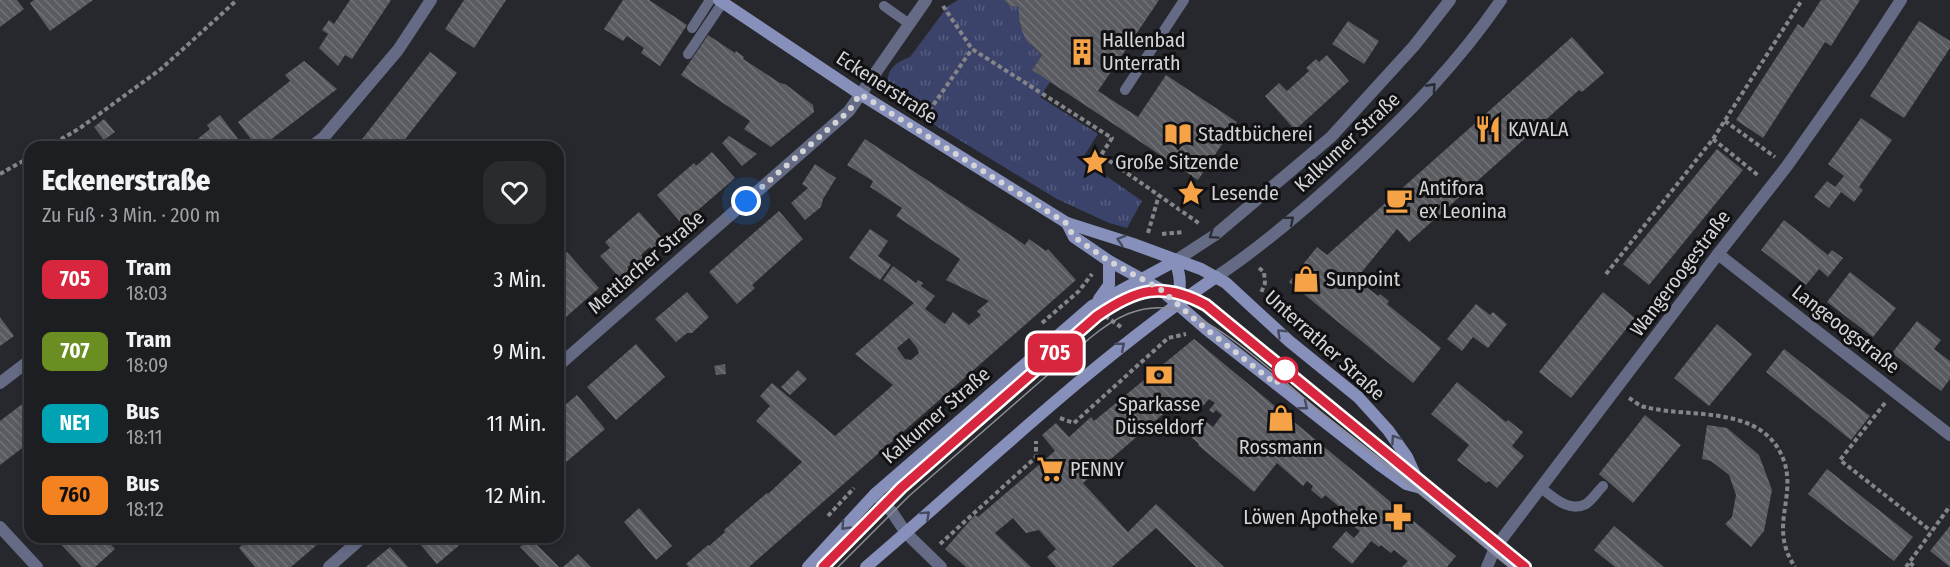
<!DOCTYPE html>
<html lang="de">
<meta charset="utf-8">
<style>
body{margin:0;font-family:"Fira Sans Condensed",sans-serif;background:#2a2b2f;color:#f1f3f6;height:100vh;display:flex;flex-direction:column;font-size:22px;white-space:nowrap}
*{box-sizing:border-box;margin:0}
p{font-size:20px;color:#a0a2a5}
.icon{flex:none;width:33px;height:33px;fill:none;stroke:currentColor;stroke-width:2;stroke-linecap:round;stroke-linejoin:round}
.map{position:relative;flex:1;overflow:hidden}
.sheet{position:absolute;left:24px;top:141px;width:540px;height:402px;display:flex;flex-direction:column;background:#1d1e22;border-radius:18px;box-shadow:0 3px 9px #0003,0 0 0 2px #3b3c40}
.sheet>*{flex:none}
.badge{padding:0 12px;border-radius:9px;font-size:21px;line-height:39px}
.you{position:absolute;width:30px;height:30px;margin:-15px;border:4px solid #fff;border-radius:50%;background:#1a73e8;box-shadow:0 0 0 9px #1a73e833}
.map>.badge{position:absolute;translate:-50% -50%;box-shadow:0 0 0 3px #fff}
.round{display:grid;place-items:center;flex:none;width:63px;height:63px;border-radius:18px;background:#2a2b2f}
.overview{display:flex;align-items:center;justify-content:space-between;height:102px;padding:0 18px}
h1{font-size:28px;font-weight:800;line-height:45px}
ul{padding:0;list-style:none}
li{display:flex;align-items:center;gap:18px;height:72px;padding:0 18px}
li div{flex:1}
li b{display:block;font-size:22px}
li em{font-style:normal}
li .badge{min-width:66px;font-weight:700;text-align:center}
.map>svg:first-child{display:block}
.grass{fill:url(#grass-tufts)}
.building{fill:url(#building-back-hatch);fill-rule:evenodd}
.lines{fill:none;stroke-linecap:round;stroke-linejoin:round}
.path{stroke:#848589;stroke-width:4;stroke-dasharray:4.5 3;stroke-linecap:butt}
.lane{stroke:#656b85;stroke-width:10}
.street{stroke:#656b85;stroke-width:12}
.secondary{stroke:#8790ba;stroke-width:12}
.tram{stroke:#8b8c90;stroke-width:1.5}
.oneway{stroke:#2a2c35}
.oneway2{stroke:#464a5e}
.line-casing{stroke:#fff;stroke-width:14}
.line{stroke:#d7263d;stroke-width:9}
.walk{stroke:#d3d4d7;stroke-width:6;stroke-dasharray:0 10.8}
.stop-dot{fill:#fff;stroke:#d7263d;stroke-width:3}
.labels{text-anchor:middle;stroke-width:6;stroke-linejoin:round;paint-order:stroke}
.poi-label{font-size:20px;fill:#d3d4d7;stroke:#111113;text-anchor:start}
.street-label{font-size:20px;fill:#d3d4d7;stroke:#111113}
</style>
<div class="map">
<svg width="1950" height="567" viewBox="0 0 1950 567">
<defs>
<pattern id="grass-tufts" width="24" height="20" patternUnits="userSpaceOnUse" patternTransform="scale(1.5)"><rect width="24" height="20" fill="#3c436a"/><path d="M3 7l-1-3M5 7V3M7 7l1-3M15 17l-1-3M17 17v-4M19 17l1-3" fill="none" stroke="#575d7f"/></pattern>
<pattern id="building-back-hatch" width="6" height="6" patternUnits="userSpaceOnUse" patternTransform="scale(1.5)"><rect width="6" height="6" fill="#5a5b60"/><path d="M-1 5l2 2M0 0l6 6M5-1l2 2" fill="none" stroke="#717276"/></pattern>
</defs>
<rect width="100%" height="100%" fill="#27282d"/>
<!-- grass -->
<path class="grass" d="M958,0H1004L1010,6L1019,7C1018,28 1025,42 1042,55L1032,70L1050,82L1040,97L1098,134L1082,159L1142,201L1127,228L1109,223L1057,199L895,101C881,82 887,64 910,57L948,6Z"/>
<!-- building -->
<g class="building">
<polygon points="0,0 17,0 24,9 0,27"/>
<polygon points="34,0 93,0 50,31 30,3"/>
<polygon points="350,0 391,0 352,59 345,55 338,66 319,48 328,34 322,30 329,20 334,24"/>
<polygon points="464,0 506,0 474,48 445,29"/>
<polygon points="623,0 649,0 687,25 660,66 641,53 644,48 627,36 623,41 604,29"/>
<polygon points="1004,0 1159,0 1098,91 1138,117 1166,75 1237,122 1198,180 1032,70 1042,55 1027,41 1022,31 1019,18 1019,7 1010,6"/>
<polygon points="1821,0 1860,0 1831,46 1825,42 1763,138 1736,120 1798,24 1803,28"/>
<polygon points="1348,21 1379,41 1364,64 1332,44"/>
<polygon points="1919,21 1950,41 1950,48 1904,118 1870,96"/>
<polygon points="708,35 735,53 736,51 744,57 743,59 780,83 785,84 813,105 814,112 771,147 744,129 750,121 681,75"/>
<polygon points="1572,37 1604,73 1582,92 1579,90 1409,242 1397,229 1356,279 1378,296 1380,294 1389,301 1387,304 1441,348 1413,383 1289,282 1317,247 1327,255"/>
<polygon points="430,52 457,73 431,106 399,147 356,147"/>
<polygon points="1327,55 1349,81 1295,130 1265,96 1279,83 1287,91 1309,71 1306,68 1316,59 1319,62"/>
<polygon points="304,61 337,89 261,147 257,147 238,122 290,81 285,75"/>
<polygon points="220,115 238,139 228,147 223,145 220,147 190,147 189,146 210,129 207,125"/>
<polygon points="1861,118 1892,140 1859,187 1863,190 1854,202 1841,192 1829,208 1814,197 1827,181 1835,187 1844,176 1828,164"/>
<polygon points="104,119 115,132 104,140 94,127"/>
<polygon points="729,136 757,154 742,166 722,143"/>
<path d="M865,139L1025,245L1029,239L1046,251L1048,249L1076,280L749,567H689L686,564L708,545L709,546L725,532L724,530L767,493L768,494L802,462L756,421L770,406L760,396L772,383L835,436L893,385L855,354L914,303L883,280L893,266L916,283L918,280L923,283L921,286L935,296L925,309L945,324L953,312L969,325L981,315L977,311L989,301L946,280L960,259L896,216L902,208L870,187L873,181L847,165ZM909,338L917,348L919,353L911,360L905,359L897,348Z"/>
<polygon points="1717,149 1743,170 1649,285 1623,264"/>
<polygon points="712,152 735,178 682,224 657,195 694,163 696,166"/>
<polygon points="815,164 836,178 823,199 821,207 805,220 791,203 808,188 802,184"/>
<polygon points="779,211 803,239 752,285 755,288 737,304 709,272"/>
<polygon points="639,212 664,240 653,250 650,247 645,251 641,255 643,258 636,265 633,262 631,264 627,267 630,270 620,278 600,256 610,248 605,242"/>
<polygon points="1784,220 1828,255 1832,250 1843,258 1828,277 1819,269 1806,285 1761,250"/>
<polygon points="870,229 888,241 878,256 891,265 880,280 849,258"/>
<polygon points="567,252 599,288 558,324 558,260"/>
<polygon points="1850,272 1896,308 1873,337 1827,302"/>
<polygon points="687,292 709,317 692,333 687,333 676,342 655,319"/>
<polygon points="1603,292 1635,318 1571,398 1539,372"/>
<polygon points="1476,304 1490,315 1493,312 1507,324 1488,348 1473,337 1462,351 1447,339"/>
<polygon points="0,317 14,336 0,346"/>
<polygon points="1917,321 1941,340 1934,349 1950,361 1950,379 1941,391 1892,353"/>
<polygon points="1717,324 1752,354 1709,406 1674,378"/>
<polygon points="1194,339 1456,556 1447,567 1402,567 1408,561 1394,550 1391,553 1381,545 1379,547 1371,541 1352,564 1332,547 1346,531 1354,538 1360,531 1348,522 1352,517 1325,495 1322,499 1311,490 1313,486 1307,481 1303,486 1277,463 1254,492 1198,445 1199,444 1190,436 1204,420 1213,427 1222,415 1216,410 1213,413 1209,410 1215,403 1209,399 1198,412 1183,397 1083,483 1128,532 1156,504 1224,567 1196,567 1156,528 1112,567 1056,567 1047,557 1056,549 1039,530 1026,533 1013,518 995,533 1031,567 966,567 945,549 975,515 978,517 1055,451 1042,435 1056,423 1069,437 1091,417 1094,421"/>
<polygon points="636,344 665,377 616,420 587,387"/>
<polygon points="1784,349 1870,416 1851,440 1766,372"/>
<polygon points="725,364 726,374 716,375 714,366"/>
<polygon points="798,370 807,379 790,395 781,387"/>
<polygon points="1457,382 1506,422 1508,420 1523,432 1512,446 1524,456 1497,488 1489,481 1486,483 1457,460 1469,445 1431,414"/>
<polygon points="577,395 605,429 558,469 558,411"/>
<polygon points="30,398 30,442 0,465 0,421"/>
<polygon points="1645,415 1681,445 1633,503 1599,474"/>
<polygon points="1707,425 1727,428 1759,455 1772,490 1764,531 1751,547 1725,524 1732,517 1736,495 1729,475 1711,461 1702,459"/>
<polygon points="1827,469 1913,537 1894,561 1808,494"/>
<polygon points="639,508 672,546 656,560 624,522"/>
<polygon points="1614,526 1653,558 1664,567 1615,567 1594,550"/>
<polygon points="1950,526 1950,567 1930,551"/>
<polygon points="54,537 104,537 115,549 95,567 82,567"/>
<polygon points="251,537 326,537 291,567 255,567 239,548"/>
<polygon points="414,537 469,537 437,564"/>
<polygon points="530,538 559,567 540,567 520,547"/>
<polygon points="390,547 408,567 366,567"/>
<polygon points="578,554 591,567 563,567"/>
</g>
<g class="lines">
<!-- path -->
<g class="path">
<polyline points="943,6 972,49 1112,138 1101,155 1200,224"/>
<polyline points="925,117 972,49"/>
<polyline points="1725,121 1775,157"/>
<polyline points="1713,139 1759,176"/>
<polyline points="48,147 80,128 161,69 237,0"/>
<polyline points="0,174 30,157"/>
<polyline points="1148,233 1159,195"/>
<polyline points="1162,234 1184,232"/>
<polyline points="1259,268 1264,272 1265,283 1261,293"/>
<polyline points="1606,274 1713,139 1802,0"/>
<polyline points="1105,316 1121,327"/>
<polyline points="1042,323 1079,291 1092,274"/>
<path d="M1629,398C1634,401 1639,406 1645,407C1692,419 1766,403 1785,464C1795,501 1769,528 1795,567"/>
<polyline points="1885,403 1840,460 1931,531"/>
<polyline points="1060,418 1074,423 1168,338 1186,334"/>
<polyline points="828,516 854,488"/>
<polyline points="940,544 1036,457 1036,441"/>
<polyline points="1910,563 1915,567"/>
<polyline points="1906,567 1950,506"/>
</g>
<!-- lane -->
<g class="lane">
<polyline points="884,6 908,23"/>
<polyline points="692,28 710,0"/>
<polyline points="688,54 723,2"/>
<polyline points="1125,90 1184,0"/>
<path d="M1541,488C1553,497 1569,513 1586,504C1592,500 1598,491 1603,486"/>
</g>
<!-- street -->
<g class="street">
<polyline points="311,147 324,137 398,50 431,0"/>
<polyline points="1718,254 1950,435"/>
<polyline points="1175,261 1215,235 1331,137 1414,46 1450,0"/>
<path d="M1216,277C1264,245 1309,206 1351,167C1406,116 1459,62 1501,0"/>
<polyline points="558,366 849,111 926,0"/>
<polyline points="0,383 30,360"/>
<polyline points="875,494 892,512 906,533 941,567"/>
<polyline points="0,527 37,567"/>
<polyline points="329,567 363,537"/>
<polyline points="1487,567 1495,548 1718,254 1787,166 1861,61 1901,0"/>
</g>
<!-- secondary -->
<g class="secondary">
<polyline points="719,0 860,94 1067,223 1133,244 1201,269 1226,283 1289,341 1358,397 1388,430 1407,457 1421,488 1518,567"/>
<polyline points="1067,223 1074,237 1109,261 1160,289 1206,329 1381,466 1406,484 1421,488"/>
<path d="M1175,261C1181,276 1181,287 1177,303"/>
<polyline points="1099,299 1109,285 1109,261"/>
<polyline points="808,567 875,494 1092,306 1175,261"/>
<path d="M866,567C982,468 1090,363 1216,277"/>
</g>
<!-- tram -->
<g class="tram">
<path d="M823,567L901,488L1097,316C1105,310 1112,304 1121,300C1149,286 1179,291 1206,305L1525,567"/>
<path d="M838,567L909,496L1090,338C1114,318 1140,303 1173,309C1215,317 1277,376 1311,404C1377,459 1443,513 1509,567"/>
</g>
</g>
<!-- one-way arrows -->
<defs><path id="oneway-chevron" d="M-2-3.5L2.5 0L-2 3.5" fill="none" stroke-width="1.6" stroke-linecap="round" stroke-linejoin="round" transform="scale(1.5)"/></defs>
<g class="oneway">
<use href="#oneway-chevron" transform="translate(1432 87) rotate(-48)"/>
<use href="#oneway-chevron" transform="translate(1290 220) rotate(-40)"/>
<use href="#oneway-chevron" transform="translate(1213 235) rotate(145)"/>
</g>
<g class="oneway2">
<use href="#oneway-chevron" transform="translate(1121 240) rotate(-163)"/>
<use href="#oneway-chevron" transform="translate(1281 333) rotate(-136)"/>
<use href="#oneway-chevron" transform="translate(1121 346) rotate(-40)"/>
<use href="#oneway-chevron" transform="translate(1304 406) rotate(38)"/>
<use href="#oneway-chevron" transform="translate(1395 439) rotate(-124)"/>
<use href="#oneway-chevron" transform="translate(926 515) rotate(-42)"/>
<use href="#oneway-chevron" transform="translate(845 526) rotate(133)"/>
</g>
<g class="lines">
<defs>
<path id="line" d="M823,567L901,488L1097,316C1136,289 1162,281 1206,305L1525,567"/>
</defs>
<!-- line casing -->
<use href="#line" class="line-casing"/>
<!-- line -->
<use href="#line" class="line"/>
<!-- walk -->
<polyline class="walk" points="746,201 849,111 860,94 1066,223 1074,237 1109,261 1160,289 1206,329 1276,384 1285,370"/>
</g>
<!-- icons -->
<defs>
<symbol id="building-bare" viewBox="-9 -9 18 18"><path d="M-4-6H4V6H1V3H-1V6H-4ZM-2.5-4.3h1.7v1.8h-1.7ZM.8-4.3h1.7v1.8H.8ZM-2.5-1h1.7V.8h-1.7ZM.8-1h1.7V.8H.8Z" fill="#f6a247" stroke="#111113" stroke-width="2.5" paint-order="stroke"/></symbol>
<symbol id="restaurant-bare" viewBox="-9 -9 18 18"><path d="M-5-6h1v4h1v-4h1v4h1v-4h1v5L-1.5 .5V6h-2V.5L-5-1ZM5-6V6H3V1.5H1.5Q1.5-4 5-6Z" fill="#f6a247" stroke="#111113" stroke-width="2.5" paint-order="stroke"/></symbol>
<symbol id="library-bare" viewBox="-9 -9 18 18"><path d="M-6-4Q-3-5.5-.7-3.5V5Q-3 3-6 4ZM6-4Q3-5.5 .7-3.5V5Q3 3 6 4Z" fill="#f6a247" stroke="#111113" stroke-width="2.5" paint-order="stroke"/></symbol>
<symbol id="sight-bare" viewBox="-9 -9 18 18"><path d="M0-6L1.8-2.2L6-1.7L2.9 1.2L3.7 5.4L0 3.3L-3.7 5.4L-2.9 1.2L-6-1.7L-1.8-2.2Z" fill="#f6a247" stroke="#111113" stroke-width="2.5" paint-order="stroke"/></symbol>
<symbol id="cafe-bare" viewBox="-9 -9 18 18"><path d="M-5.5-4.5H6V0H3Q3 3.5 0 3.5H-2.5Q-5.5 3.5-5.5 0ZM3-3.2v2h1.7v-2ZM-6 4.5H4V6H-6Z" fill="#f6a247" stroke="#111113" stroke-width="2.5" paint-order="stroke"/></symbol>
<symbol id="shop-bare" viewBox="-9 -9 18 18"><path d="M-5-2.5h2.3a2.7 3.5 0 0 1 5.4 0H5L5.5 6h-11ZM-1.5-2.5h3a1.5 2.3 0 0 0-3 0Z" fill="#f6a247" stroke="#111113" stroke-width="2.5" paint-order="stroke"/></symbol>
<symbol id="bank-bare" viewBox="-9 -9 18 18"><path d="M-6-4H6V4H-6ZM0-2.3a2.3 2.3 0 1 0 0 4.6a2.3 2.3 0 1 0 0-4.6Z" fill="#f6a247" stroke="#111113" stroke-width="2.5" paint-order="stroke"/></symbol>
<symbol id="supermarket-bare" viewBox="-9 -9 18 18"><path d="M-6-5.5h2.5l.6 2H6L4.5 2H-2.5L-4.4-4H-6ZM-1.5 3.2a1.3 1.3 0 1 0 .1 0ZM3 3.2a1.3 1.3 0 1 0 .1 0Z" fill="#f6a247" stroke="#111113" stroke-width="2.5" paint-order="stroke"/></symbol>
<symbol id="pharmacy-bare" viewBox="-9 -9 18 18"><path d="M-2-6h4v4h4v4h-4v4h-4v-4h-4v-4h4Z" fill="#f6a247" stroke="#111113" stroke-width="2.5" paint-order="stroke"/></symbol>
</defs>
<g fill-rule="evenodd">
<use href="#building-bare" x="1063" y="33" width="38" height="38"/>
<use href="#restaurant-bare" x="1469" y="110" width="38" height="38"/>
<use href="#library-bare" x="1159" y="115" width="38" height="38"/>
<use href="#sight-bare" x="1076" y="143" width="38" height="38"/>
<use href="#sight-bare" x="1172" y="174" width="38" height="38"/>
<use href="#cafe-bare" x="1380" y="181" width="38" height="38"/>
<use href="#shop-bare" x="1287" y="260" width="38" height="38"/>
<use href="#bank-bare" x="1140" y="356" width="38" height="38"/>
<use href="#shop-bare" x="1262" y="399" width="38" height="38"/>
<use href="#supermarket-bare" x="1031" y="450" width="38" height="38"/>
<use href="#pharmacy-bare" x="1379" y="498" width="38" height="38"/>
</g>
<!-- markers -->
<circle class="stop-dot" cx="1285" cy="370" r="12"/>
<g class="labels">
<!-- poi labels -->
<g class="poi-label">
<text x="1102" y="47">Hallenbad<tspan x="1102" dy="23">Unterrath</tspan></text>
<text x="1508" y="136">KAVALA</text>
<text x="1198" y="141">Stadtbücherei</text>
<text x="1115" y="169">Große Sitzende</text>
<text x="1419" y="195">Antifora<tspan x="1419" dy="23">ex Leonina</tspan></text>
<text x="1211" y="200">Lesende</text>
<text x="1326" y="286">Sunpoint</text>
<text x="1159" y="411" text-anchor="middle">Sparkasse<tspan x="1159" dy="23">Düsseldorf</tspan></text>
<text x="1281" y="454" text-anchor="middle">Rossmann</text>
<text x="1070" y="476">PENNY</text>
<text x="1378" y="524" text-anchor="end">Löwen Apotheke</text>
</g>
<!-- street labels -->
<g class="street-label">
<text transform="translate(887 87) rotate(33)" y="7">Eckenerstraße</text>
<text transform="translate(1347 142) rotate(-43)" y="7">Kalkumer Straße</text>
<text transform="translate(646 262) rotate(-41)" y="7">Mettlacher Straße</text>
<text transform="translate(1680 273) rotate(-53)" y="7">Wangeroogestraße</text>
<text transform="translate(1846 329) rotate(38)" y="7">Langeoogstraße</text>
<text transform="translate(1325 345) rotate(42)" y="7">Unterrather Straße</text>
<text transform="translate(936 415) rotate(-41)" y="7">Kalkumer Straße</text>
</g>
</g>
</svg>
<div class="you" style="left:746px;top:201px"></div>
<b class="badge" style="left:1055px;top:353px;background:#d7263d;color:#fff">705</b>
<section class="sheet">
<div class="overview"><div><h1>Eckenerstraße</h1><p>Zu Fuß · 3 Min. · 200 m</p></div><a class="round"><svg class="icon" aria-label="heart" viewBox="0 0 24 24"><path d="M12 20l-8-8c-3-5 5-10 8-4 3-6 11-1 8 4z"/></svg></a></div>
<ul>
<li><span class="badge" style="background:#d7263d;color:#fff">705</span><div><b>Tram</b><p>18:03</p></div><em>3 Min.</em></li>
<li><span class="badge" style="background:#6b8e23;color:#fff">707</span><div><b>Tram</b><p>18:09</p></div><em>9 Min.</em></li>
<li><span class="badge" style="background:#00a3b4;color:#fff">NE1</span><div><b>Bus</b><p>18:11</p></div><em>11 Min.</em></li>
<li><span class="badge" style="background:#f58220;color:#111">760</span><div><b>Bus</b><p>18:12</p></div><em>12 Min.</em></li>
</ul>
</section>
</div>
